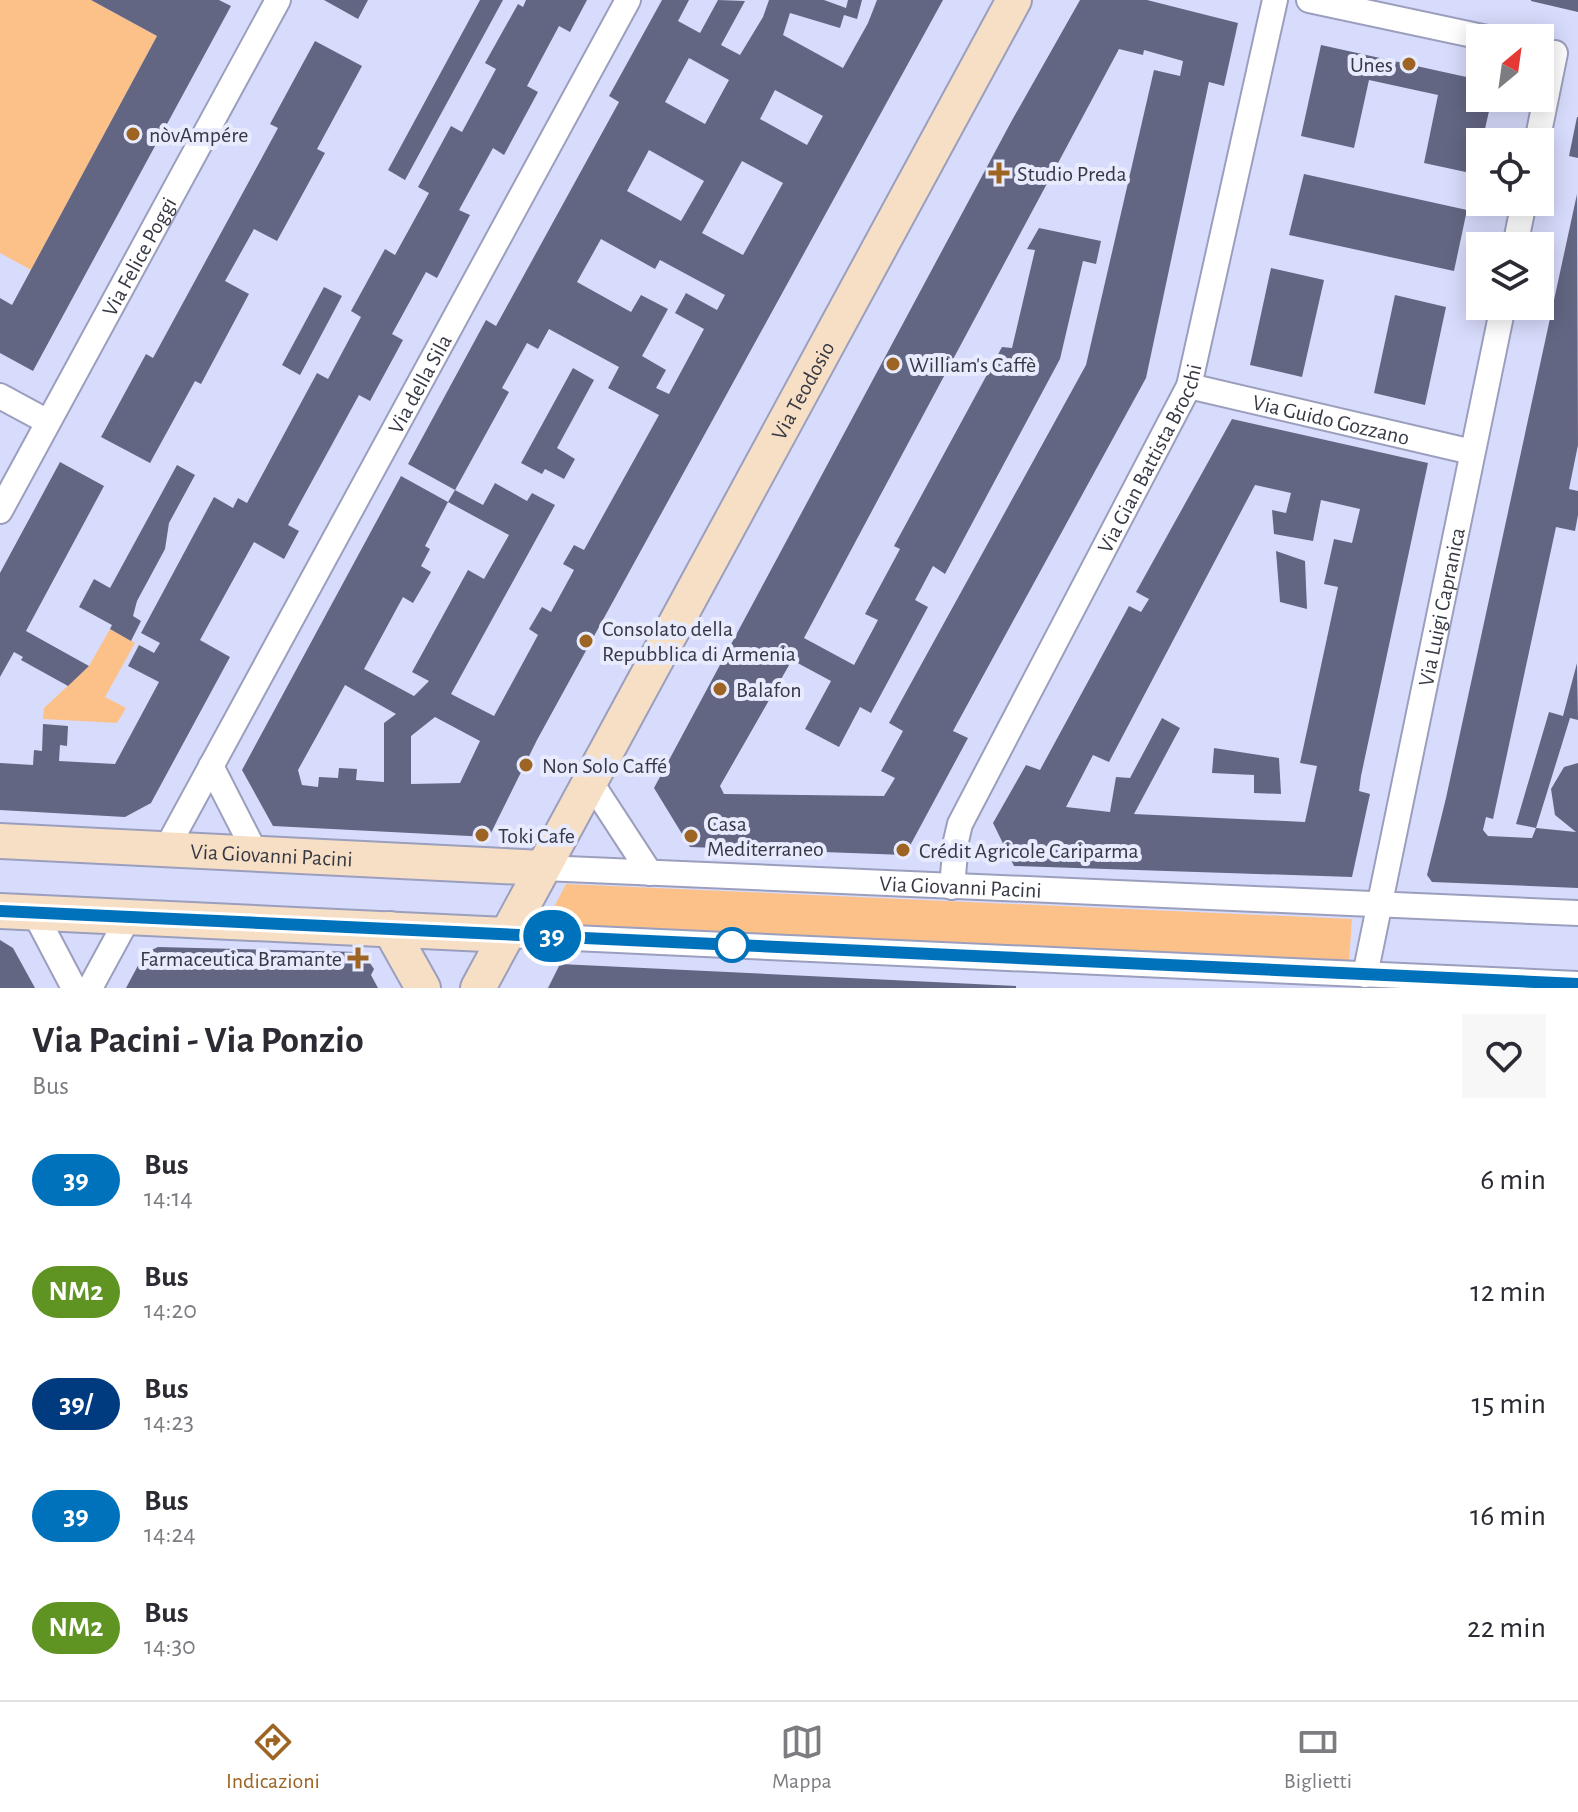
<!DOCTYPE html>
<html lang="it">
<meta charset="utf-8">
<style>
body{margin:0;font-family:"Alegreya Sans",sans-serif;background:#f7f7f7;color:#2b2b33;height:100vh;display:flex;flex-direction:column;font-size:30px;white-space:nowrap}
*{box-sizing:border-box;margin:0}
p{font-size:26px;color:#7c7c81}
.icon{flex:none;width:44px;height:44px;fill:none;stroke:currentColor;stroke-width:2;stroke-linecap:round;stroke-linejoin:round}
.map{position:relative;height:988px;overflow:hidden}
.details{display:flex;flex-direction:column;background:#fff;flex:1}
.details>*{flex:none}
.badge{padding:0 16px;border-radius:26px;font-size:28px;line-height:52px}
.needle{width:52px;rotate:29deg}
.controls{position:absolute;left:1466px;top:24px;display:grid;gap:16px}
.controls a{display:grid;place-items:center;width:88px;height:88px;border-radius:0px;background:#fff;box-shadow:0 4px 20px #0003;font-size:40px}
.map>.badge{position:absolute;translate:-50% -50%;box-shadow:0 0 0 4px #fff}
.round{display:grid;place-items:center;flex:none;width:84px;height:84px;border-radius:0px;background:#f7f7f7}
.summary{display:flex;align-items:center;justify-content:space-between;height:136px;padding:0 32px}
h1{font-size:38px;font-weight:700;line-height:60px}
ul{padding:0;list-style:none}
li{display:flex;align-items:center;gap:24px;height:112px;padding:0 32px}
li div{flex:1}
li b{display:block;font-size:30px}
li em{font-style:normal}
li .badge{min-width:88px;font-weight:700;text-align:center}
.dock{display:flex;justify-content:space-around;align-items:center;height:112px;border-top:2px solid #e1e1e2;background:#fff;font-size:22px;color:#7c7c81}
.dock a{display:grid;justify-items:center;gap:4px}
.dock .current{color:#9e6423}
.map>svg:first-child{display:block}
.green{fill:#fcc189}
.building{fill:#636682;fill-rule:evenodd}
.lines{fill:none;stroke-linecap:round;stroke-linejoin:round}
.street-casing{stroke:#9b9fbd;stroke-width:28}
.secondary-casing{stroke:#9b9fbd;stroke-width:38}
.street{stroke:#fff;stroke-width:24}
.secondary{stroke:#f6dfc5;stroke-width:34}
.line-casing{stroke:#fff;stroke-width:18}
.line{stroke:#0072bc;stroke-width:12}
.poi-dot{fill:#9e6423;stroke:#e8ebfe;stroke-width:3}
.stop-dot{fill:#fff;stroke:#0072bc;stroke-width:4}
.labels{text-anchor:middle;stroke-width:8;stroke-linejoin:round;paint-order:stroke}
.poi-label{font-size:22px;fill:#363844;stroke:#e8ebfe;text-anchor:start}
.street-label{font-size:22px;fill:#363844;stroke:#e8ebfe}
</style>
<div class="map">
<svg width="1578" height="988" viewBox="0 0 1578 988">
<rect width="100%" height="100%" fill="#d8dcfc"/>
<!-- green -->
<g class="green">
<polygon points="0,0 91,0 157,36 31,270 0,253"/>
<polygon points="110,629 135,643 105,697 126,708 117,723 43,719 44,708 89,666"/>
<polygon points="566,884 1352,919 1349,962 544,926"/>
</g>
<!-- building -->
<g class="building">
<polygon points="91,0 219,0 231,6 33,371 0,353 0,298 12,305 157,36"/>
<polygon points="324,0 368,0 358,19"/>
<polygon points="480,0 503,0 405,180 388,170"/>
<polygon points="526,0 587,0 570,32 559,26 527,86 538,92 504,155 493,148 459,210 470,215 437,278 426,272 392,334 403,340 370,401 359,395 288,525 299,531 284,559 254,542 200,640 230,657 151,803 125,817 0,810 0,763 33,765 34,750 42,751 43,724 68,726 67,746 60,745 59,761 115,764 159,682 128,666 139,645 154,653 160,643 141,633 214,497 233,508 238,498 247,503 317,373 328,379 361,317 351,311 385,249 395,255 429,193 418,187 451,126 462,132 496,69 485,63 518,4 523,7"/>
<path d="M662,0H689L678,21L700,33L718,0L745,1L721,45L740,55L763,17L769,0H824L846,8L848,0H862L857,19L844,15L840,28L790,13L783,35L843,68L868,23L877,0H943L537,740L489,837L273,826L242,770L401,476L448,502L425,546L430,549L421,566L431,572L413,603L403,597L364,669L414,696L429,681L412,672L468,570L484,579L509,535L448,502L455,490L483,505L495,483L527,501L532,493L555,505L451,694L494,716L538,635L529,629L542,607L551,612L574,570L563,564L574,545L584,550L659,415L608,388L619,367L549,329L538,349L527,343L502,388L509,392L455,490L408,464L486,320L496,326L619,102L609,96ZM689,58L729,80L705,124L665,102ZM775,90L823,116L807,145L760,119ZM649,150L704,181L681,221L627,191ZM742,161L783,183L743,255L702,233ZM601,239L655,269L660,260L725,295L717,310L686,293L675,313L704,329L669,394L656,388L666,370L642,356L668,309L641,295L631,312L577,282ZM345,685L396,714L384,723V782L356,780L357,769L339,768L338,778L319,777L318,787L302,785L298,770ZM435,717L480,741L460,783L411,784V736Z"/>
<path d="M1080,0H1147L1238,23L1224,86L1209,82L1146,378L953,731L968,738L905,855L690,847L654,788L1011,122ZM1119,49L1143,55L1144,50L1183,61L1180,76L1154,70L1086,365L889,723L903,731L881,771L895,778L884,796L724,794L720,786L792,660L831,681L805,729L839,747L860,707L871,713L928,607L915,600L933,566L945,574L1060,359L1083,261L1096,264L1101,241L1039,228L1027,249L1035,250L1012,348L1002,347L894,546L900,549L865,614L878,620L854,665L804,638Z"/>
<polygon points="1531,0 1578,0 1578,12 1531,1"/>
<polygon points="315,41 362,66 317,149 325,153 277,241 254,229 225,281 249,294 201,384 195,381 150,463 101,437 146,354 153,358 278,128 270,124"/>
<polygon points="1321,45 1480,80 1480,98 1492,98 1482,142 1480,142 1475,174 1424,163 1438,95 1369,80 1354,148 1301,136"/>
<polygon points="1577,117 1578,117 1578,158 1569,156"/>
<polygon points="1304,174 1467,210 1454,271 1289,235"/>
<polygon points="1577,194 1578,445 1569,489 1578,491 1578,515 1575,531 1556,527 1493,819 1486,817 1483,830 1488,836 1532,838 1536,828 1576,832 1555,815 1551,789 1564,767 1578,763 1578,888 1432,882 1427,875 1446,798"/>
<polygon points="1271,268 1324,280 1302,377 1250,365"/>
<polygon points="324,287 342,296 300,375 282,365"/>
<polygon points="1395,295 1446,307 1425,405 1374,393"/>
<polygon points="573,368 594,380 557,448 575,459 564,479 545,469 542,474 521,463"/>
<path d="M1232,419L1428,463L1361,776L1359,791L1370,794L1352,877L1014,866L993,823L1026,765L1040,770L1129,606L1141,612L1149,599L1136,592ZM1255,485L1291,493L1286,513L1272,510L1274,534L1313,541L1321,500L1360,509L1352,543L1334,539L1324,584L1338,587L1300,763L1317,766L1305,822L1134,814L1180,728L1162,718L1130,778L1116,777L1110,812L1066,807L1093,755L1109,762Z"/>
<polygon points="60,462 104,486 26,631 89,666 68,686 21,660 23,657 14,652 0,677 0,573"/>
<polygon points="177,465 195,475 169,523 165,549 137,601 133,616 141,621 131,641 110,629 112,625 79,607 94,579 110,588"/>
<polygon points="1276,551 1305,561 1307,609 1280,602"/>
<polygon points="1577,663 1578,720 1570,718 1536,828 1516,824 1549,712 1563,716"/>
<polygon points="1214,748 1279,758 1281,794 1254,793 1254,775 1212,773"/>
<polygon points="0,940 13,948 35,988 0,988"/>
<polygon points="158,947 357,952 366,957 374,969 371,975 378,988 126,988 142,958 147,952"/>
<polygon points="560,964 1016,986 1016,988 548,988"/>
</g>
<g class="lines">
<defs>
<g id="street">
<polyline points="1309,0 1487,38"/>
<polyline points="1537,142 1555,53"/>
<polyline points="1515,246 1524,202"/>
<path id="s1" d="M1189,386L1472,452"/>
<polyline points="0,396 48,422"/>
<path id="s2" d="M0,511L278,0"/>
<polyline points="211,766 256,854"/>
<polyline points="590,781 650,873"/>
<path id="s3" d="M165,851L628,0"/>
<path id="s4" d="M543,868L1578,913"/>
<path id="s5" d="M952,887L956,841L960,824L1189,386L1275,0"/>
<polyline points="34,912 74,988"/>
<polyline points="506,935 1578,984"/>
<path id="s6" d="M1365,975L1503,306"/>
<polyline points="90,988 128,918"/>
</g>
<g id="secondary">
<path id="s7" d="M0,841L543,868"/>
<polyline points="0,911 506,935"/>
<polyline points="390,929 423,988"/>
<path id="s8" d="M478,988L1014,0"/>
</g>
</defs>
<!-- street casing -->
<use href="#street" class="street-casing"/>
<!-- secondary casing -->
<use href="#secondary" class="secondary-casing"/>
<!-- street -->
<use href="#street" class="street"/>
<!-- secondary -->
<use href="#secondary" class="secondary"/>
</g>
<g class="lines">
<defs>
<polyline id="line" points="0,911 1578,984"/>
</defs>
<!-- line casing -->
<use href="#line" class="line-casing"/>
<!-- line -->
<use href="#line" class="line"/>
</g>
<!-- markers -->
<g class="poi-dot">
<circle cx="1409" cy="64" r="8"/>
<circle cx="133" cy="134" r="8"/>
<path d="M995 161h8v8h8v8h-8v8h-8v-8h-8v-8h8z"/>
<circle cx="893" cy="364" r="8"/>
<circle cx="586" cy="641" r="8"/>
<circle cx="720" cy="689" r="8"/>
<circle cx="526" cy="765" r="8"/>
<circle cx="482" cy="835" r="8"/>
<circle cx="691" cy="836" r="8"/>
<circle cx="903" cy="850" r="8"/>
<path d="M354 946h8v8h8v8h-8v8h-8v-8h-8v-8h8z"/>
</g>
<circle class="stop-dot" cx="732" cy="945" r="16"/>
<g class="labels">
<!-- poi labels -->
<g class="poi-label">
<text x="1393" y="72" text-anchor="end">Unes</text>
<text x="149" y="142">nòvAmpére</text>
<text x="1017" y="181">Studio Preda</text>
<text x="909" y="372">William's Caffè</text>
<text x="602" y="636">Consolato della<tspan x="602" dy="25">Repubblica di Armenia</tspan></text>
<text x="736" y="697">Balafon</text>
<text x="542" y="773">Non Solo Caffé</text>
<text x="707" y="831">Casa<tspan x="707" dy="25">Mediterraneo</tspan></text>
<text x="498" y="843">Toki Cafe</text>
<text x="919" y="858">Crédit Agricole Cariparma</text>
<text x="342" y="966" text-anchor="end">Farmaceutica Bramante</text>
</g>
<!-- street labels -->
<g class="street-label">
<text dy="8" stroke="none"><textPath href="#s2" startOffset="290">Via Felice Poggi</textPath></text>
<text dy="8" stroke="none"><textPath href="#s3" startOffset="532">Via della Sila</textPath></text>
<text dy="8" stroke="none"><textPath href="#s8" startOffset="680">Via Teodosio</textPath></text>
<text dy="8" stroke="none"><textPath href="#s1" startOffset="146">Via Guido Gozzano</textPath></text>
<text dy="8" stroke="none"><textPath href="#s5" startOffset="476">Via Gian Battista Brocchi</textPath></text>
<text dy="8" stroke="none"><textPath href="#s6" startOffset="376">Via Luigi Capranica</textPath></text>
<text dy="8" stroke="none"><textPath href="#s7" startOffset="272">Via Giovanni Pacini</textPath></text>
<text dy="8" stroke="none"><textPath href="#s4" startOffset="418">Via Giovanni Pacini</textPath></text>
</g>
</g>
</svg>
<div class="controls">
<a><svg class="needle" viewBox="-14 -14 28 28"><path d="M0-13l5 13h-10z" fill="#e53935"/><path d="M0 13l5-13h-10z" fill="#7c7c81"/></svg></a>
<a><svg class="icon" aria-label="locate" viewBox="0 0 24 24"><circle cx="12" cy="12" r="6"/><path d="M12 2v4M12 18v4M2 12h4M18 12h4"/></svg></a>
<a><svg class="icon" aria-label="layers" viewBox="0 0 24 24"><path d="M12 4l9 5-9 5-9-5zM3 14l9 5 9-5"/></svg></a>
</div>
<b class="badge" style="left:552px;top:936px;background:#0072bc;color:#fff">39</b>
</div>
<section class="details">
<div class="summary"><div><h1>Via Pacini - Via Ponzio</h1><p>Bus</p></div><a class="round"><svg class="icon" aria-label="heart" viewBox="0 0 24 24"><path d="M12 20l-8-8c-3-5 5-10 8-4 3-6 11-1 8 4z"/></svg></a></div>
<ul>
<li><span class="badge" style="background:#0072bc;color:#fff">39</span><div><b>Bus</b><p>14:14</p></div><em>6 min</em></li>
<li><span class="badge" style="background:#5f9322;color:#fff">NM2</span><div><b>Bus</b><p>14:20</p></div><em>12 min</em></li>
<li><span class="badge" style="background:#003b80;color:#fff">39/</span><div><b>Bus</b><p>14:23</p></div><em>15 min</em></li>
<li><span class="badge" style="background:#0072bc;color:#fff">39</span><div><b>Bus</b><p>14:24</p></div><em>16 min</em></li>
<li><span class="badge" style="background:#5f9322;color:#fff">NM2</span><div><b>Bus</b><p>14:30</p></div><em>22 min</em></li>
</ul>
</section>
<nav class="dock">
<a class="current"><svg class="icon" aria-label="directions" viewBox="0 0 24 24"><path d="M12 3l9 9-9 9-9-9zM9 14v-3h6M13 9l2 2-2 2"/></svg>Indicazioni</a>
<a><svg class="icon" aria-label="map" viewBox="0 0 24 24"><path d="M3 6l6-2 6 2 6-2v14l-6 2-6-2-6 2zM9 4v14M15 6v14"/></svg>Mappa</a>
<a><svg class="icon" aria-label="tickets" viewBox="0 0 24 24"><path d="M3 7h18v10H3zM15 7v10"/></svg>Biglietti</a>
</nav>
